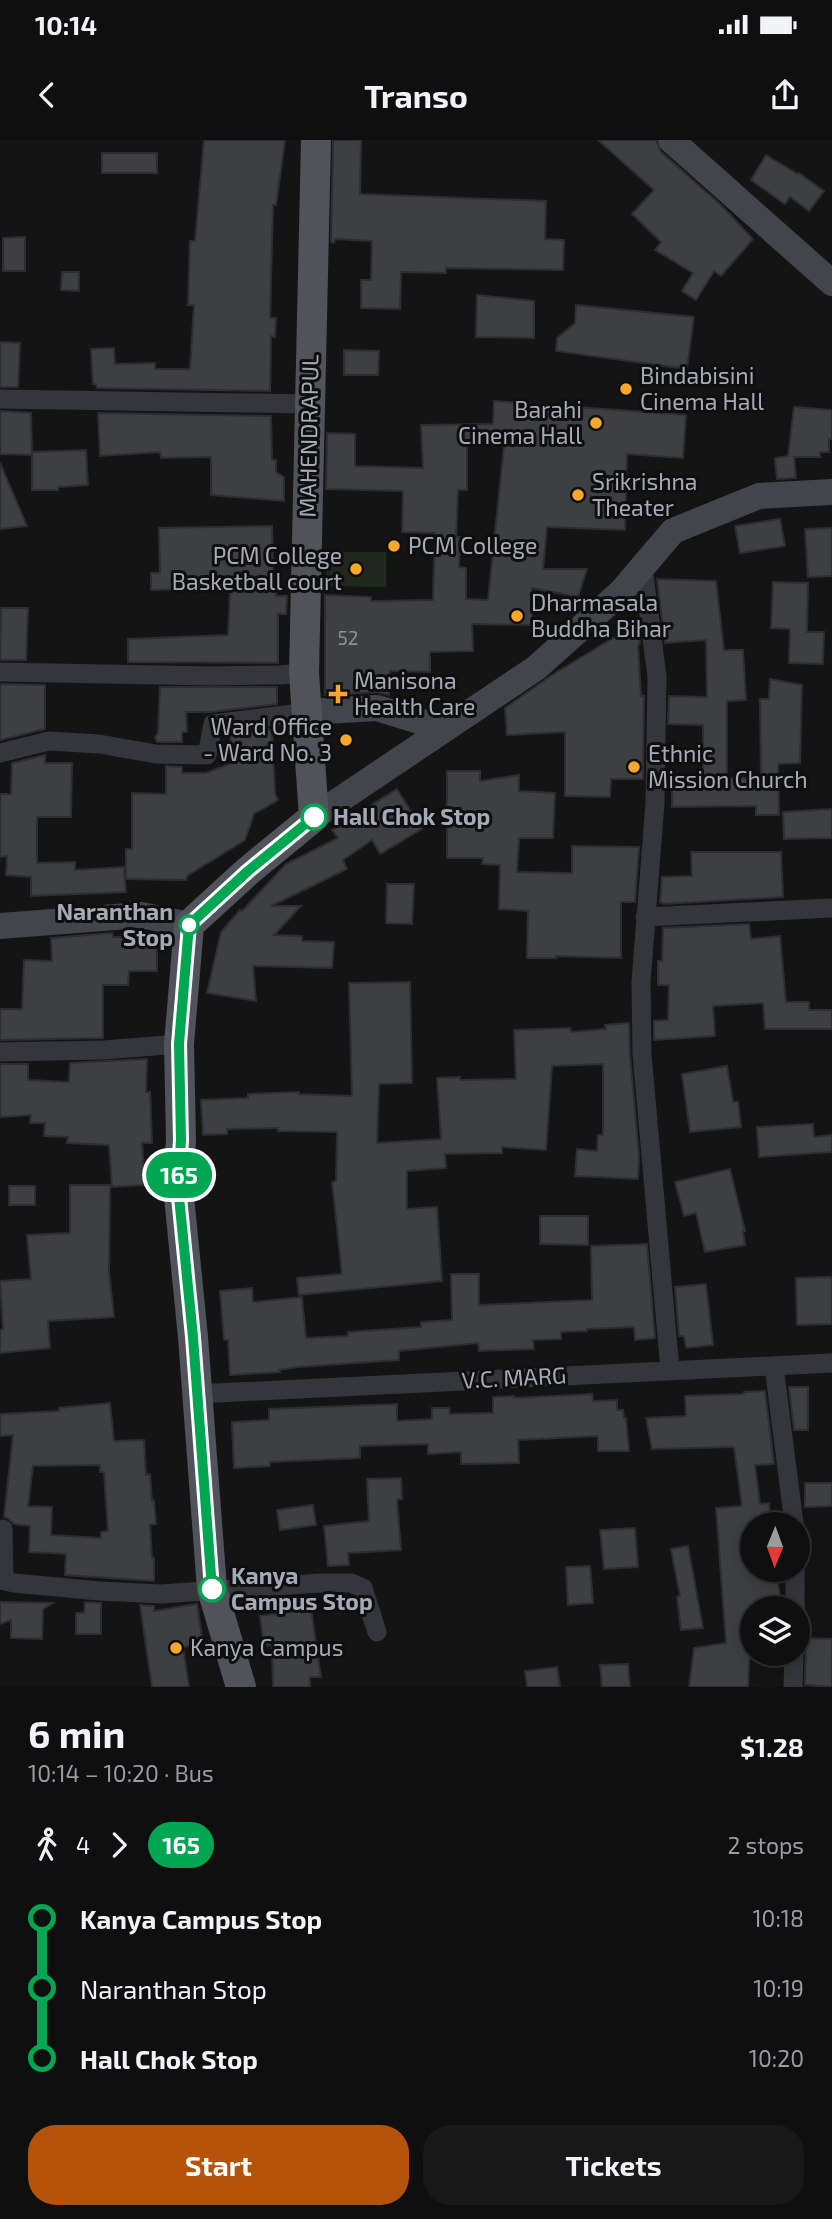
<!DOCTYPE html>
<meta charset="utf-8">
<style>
body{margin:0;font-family:"Exo 2",sans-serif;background:#181819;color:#f1f3f6;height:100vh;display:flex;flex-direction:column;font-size:26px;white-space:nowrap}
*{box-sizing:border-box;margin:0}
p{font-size:23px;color:#9b9c9f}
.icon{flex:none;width:38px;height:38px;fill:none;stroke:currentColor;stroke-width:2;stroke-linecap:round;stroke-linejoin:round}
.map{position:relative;height:1547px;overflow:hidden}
.sheet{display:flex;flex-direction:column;background:#0f0f10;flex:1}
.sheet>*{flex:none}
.badge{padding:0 14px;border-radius:23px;font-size:24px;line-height:46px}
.needle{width:46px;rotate:181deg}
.controls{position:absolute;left:740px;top:1372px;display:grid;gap:14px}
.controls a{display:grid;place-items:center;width:70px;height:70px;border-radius:50%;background:#0f0f10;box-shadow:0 4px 18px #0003,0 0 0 2px #2f2f30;font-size:35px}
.map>.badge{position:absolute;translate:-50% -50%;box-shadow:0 0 0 4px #fff}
.legs{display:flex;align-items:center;gap:10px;height:77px;padding:0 28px;font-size:23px}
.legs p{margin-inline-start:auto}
.summary{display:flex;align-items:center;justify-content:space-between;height:119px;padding:0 28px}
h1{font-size:38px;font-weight:700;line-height:52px}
.primary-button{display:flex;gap:14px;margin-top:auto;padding:14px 28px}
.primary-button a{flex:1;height:80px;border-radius:28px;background:#b45309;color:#fff;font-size:28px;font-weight:700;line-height:80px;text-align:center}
.primary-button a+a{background:#181819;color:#f1f3f6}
ul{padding:0 28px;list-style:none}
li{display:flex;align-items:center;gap:24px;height:70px;font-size:26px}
li i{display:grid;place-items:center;width:10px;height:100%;margin:0 9px;background:currentColor}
li i::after{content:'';width:18px;height:18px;margin:-9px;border:5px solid;border-radius:50%;background:#0f0f10}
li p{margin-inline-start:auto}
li:first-child i{background:linear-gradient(#0000 50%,currentColor 0)}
li:last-child i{background:linear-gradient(currentColor 50%,#0000 0)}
.status{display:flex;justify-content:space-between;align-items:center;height:49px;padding:0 35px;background:#0f0f10;direction:ltr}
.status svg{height:19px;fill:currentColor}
header{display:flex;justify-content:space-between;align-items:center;height:91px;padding:0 28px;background:#0f0f10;font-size:32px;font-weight:700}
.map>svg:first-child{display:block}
.green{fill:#202820}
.building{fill:#3e3f43;stroke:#2e2e32;stroke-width:2;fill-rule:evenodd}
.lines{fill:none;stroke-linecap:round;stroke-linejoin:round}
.minor{stroke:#34363b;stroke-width:19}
.secondary{stroke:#42454b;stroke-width:26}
.primary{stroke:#50535a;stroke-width:30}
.line-1-casing{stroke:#fff;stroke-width:16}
.line-1{stroke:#00a651;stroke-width:10}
.poi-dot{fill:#f8a72a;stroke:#0f0f10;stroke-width:2.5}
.stop-1-dot{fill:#fff;stroke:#00a651;stroke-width:3.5}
.labels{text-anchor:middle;stroke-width:6;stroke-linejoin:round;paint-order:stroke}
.number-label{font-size:19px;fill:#8b9099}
.poi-label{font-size:23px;fill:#a5abb6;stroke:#0f0f10;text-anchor:start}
.street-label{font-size:23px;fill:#a5abb6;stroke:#0f0f10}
.stop-label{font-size:23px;font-weight:bold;fill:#a5abb6;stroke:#0f0f10;text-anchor:start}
</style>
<div class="status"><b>10:14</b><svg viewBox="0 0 49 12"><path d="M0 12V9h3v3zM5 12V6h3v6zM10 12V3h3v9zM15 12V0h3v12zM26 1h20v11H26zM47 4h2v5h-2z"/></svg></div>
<header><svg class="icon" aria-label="back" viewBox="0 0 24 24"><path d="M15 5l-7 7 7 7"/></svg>Transo<svg class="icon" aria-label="share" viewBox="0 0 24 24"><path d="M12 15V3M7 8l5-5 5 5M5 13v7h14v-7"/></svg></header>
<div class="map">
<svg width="832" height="1547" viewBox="0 0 832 1547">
<rect width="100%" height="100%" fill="#141415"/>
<!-- green -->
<polygon class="green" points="327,412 386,412 386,447 326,446"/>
<!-- building -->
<g class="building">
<polygon points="204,0 285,0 276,65 273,65 270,178 276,178 275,197 271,196 270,251 97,248 96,244 93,244 91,209 114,208 115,224 155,223 155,229 190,229 194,165 188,165 190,101 195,101"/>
<polygon points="333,0 361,0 360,54 546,61 545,99 564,100 563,130 446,128 446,133 401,132 400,169 361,168 361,140 371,140 372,101 335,99 334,103 331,102"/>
<polygon points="598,0 656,0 661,12 720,64 753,99 721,136 714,131 696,160 682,151 693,133 655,110 661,102 632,74 654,50"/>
<rect x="102" y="13" width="55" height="20"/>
<polygon points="766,15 798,34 799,33 824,51 809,71 790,57 785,64 751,40"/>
<polygon points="25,97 25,131 3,131 3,98"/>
<polygon points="62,132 79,132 79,151 61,150"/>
<polygon points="477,155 534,161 534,198 476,197"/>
<polygon points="576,165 694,177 687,229 556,211 557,198 575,183"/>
<polygon points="0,202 20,203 18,247 0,247"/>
<polygon points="344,210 379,211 378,235 344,235"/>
<path d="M494,261L686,275L683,318L627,314L625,390L547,387L543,429H587L578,457L532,448V485L472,484L473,511L430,512V532L390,531L389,555L377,552L325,555V455L371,457V461L433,460L435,393L402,392L403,351L326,349L327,293L355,294V326L423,328L421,285L493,284ZM467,303L504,306L488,460L466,459V428L459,427L460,397H456L458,350H467Z"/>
<polygon points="794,267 832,270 832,299 829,299 829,312 820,312 820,317 794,317 796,338 777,339 775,318 788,316"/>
<polygon points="0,271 31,273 32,315 0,314"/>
<polygon points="98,273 271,276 272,320 276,320 276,332 284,337 284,361 211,355 211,317 161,318 160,312 100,316"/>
<polygon points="86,310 88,345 58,347 58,350 32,350 32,312"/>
<polygon points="0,323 27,386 0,389"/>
<polygon points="780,379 785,406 740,413 735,386"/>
<polygon points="272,386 273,432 275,432 276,456 287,456 286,474 278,474 278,523 128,522 128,499 228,495 230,452 226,452 225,448 151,450 151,433 160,433 159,388"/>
<polygon points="832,388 832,436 808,437 805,389"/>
<polygon points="657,439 716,441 724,510 743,510 746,560 727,561 727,638 761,638 760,559 769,559 770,539 802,545 800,623 778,624 779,675 756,675 756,666 672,667 672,638 703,638 703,585 668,584 669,556 707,557 706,500 665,503"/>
<polygon points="773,442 808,443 807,492 824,492 823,524 789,523 790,489 771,488"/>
<polygon points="1,468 28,468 26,520 0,520"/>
<polygon points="638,483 640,504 638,505 641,556 644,556 643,639 611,639 610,657 565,656 565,592 507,595 505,568 552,535"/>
<polygon points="0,544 45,545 45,589 0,600"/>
<polygon points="160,547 277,547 277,564 211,572 186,572 187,592 182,592 182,602 157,602 155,597 158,593"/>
<polygon points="272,589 275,654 278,660 254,674 245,700 187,736 186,740 126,739 126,709 132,709 132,653 166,654 166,626 182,627 182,633 206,633 232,623 230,594"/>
<polygon points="45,615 45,623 72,623 71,677 37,677 37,723 75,722 75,730 124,727 126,752 31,756 31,737 6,735 7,716 0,717 0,654 11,654 12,623"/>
<polygon points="447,631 480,631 480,641 519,635 519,651 555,653 553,698 519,698 517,732 572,733 572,706 639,707 635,762 621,762 621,818 556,816 556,818 527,818 528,771 499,769 500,725 482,724 483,718 447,718"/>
<polygon points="397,649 422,689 380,714 372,700 343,720 347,729 271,766 301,766 274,795 302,796 302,801 334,802 332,828 253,826 256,861 207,853 221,792 240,770 242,771 286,724 338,698 332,690"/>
<polygon points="832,669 832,698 784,699 783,672"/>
<polygon points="691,712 781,712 783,757 664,764 660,762 662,737 692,736"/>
<polygon points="387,744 414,744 412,784 386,783"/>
<polygon points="749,784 751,799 780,796 786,862 809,862 809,870 832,870 832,889 765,889 763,863 713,866 715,896 654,900 654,881 668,880 669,845 658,845 658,821 662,821 663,788"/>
<polygon points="112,793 113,797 157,797 157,831 129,831 128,845 103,845 103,898 0,900 0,869 22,869 24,820 52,821 51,798"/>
<polygon points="410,842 412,943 379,944 377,1003 441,999 437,938 460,937 460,940 516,939 514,890 570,888 571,892 606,889 605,885 629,883 630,915 639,1016 638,1039 575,1036 577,1009 597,1011 598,995 603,995 603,924 552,926 546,1010 502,1007 502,1013 445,1014 446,1028 407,1031 407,1069 437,1067 442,1141 299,1155 297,1138 342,1134 332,1042 336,1041 337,992 278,991 278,988 227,989 227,994 203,995 201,960 248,958 248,954 299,952 299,954 352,956 349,843"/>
<polygon points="147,919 146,952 150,952 152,1003 142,1003 145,1045 112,1047 109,1005 67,1003 68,997 44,996 45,983 30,983 31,975 0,977 0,924 28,924 28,940 69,942 70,923"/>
<polygon points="727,926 733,962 738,962 741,987 690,992 682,934"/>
<polygon points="813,984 814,997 832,995 832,1012 759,1017 757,987"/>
<polygon points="730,1029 745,1091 743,1091 745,1105 705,1112 696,1073 684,1076 675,1042"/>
<polygon points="70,1045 110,1045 109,1132 114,1177 48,1181 50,1208 0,1213 0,1190 3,1189 0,1141 31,1139 27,1095 70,1093"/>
<rect x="9" y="1046" width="26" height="19"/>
<polygon points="540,1076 588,1076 588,1105 540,1104"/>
<polygon points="647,1104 655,1198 635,1200 634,1187 587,1189 587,1191 561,1192 561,1199 533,1200 534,1209 479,1211 478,1203 399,1211 399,1220 298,1227 279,1230 280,1232 230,1235 228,1200 224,1200 220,1151 252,1148 253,1162 302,1157 306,1198 348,1196 348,1192 421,1187 421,1182 452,1180 451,1134 479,1134 479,1165 592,1160 591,1106"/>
<polygon points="832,1137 832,1184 797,1185 796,1138"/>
<polygon points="706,1144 713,1205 686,1208 684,1196 679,1196 675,1147"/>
<polygon points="789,1247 808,1247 808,1290 794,1290"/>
<polygon points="765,1251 774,1324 755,1325 760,1364 769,1363 771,1384 752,1384 752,1430 775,1430 783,1468 752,1468 748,1547 689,1547 694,1508 726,1503 716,1368 742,1366 734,1307 652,1309 646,1278 686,1276 685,1256 744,1254 744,1252"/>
<polygon points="592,1254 593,1261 617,1260 617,1270 623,1270 624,1278 626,1278 629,1311 598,1311 598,1296 518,1300 519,1323 461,1324 461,1312 428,1314 428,1304 360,1306 360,1318 270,1322 270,1326 234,1328 232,1282 269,1280 269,1269 397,1264 397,1281 432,1279 432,1268 449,1268 450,1274 493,1273 493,1257 514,1256 514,1258"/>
<path d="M110,1263L114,1301L144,1300L146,1335L150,1334L152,1361L154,1360L156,1384L150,1385L152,1418H154V1441L65,1435L66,1414L29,1412L30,1386L14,1384L9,1379L4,1377L13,1295L0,1296V1274L59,1271V1268ZM100,1325V1332H104L108,1391L101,1392V1398L51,1395L52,1367L28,1366L33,1326Z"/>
<polygon points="401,1338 402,1359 397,1359 401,1410 348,1413 349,1425 328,1426 324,1386 369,1381 367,1339"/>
<polygon points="805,1343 832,1343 832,1366 805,1367"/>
<polygon points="313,1365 316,1385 280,1390 277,1370"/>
<polygon points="635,1388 638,1427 604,1429 600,1390"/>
<polygon points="688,1406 703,1488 681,1490 677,1457 680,1456 671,1409"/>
<polygon points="590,1426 593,1463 568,1465 566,1427"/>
<polygon points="0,1462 53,1463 43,1469 42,1499 11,1498 11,1480 0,1484"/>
<polygon points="85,1462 101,1463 101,1494 76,1494 76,1473 84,1473"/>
<polygon points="197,1464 203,1504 183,1507 189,1547 152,1547 140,1465 154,1466 154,1471"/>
<polygon points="311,1469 321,1537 310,1537 310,1547 273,1547 272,1505 264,1506 260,1476"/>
<polygon points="806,1498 832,1499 832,1547 805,1545"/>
<polygon points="628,1524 630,1547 602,1547 600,1525"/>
<polygon points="557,1527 560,1547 527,1547 525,1531"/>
</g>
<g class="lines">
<!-- minor -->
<g class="minor">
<polyline points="0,259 310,264"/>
<polyline points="643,427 657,537 655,663 641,842 642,914 670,1230"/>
<polyline points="0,532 211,536 279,535 304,533"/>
<polyline points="0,613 49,601 99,604 156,614 207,615 213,584 308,572"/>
<polyline points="645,777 832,768"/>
<polyline points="0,912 104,910 179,904"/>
<polyline points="774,1226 794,1384"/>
<polyline points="196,1254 832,1223"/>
<polyline points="3,1389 4,1441 14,1443 99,1451 161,1454 320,1443 351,1443 363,1448 377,1492"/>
<polyline points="795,1468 795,1430"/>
<polyline points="793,1547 794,1514"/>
</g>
<!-- secondary -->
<g class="secondary">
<polyline points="671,0 832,143"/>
<polyline points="308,572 377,568 445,589"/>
<polyline points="314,677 536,528 622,451 673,391 759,356 832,352"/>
<polyline points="0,786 141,775 189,785"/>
</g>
<!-- primary -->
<polyline class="primary" points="241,1547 212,1449 193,1197 178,1047 181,1000 179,904 189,785 248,731 314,677 304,533 316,0"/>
</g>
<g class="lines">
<defs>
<polyline id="line-1" points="212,1449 193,1197 178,1047 181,1000 179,904 189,785 248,731 314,677"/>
</defs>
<!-- line-1 casing -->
<use href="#line-1" class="line-1-casing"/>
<!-- line-1 -->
<use href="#line-1" class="line-1"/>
</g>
<!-- markers -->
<g class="poi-dot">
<circle cx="626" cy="249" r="7"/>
<circle cx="596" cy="283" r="7"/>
<circle cx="578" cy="355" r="7"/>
<circle cx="394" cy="406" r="7"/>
<circle cx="356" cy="429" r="7"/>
<circle cx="517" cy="476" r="7"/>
<path d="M334.5 543.5h7v7h7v7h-7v7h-7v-7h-7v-7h7z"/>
<circle cx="346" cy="600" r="7"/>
<circle cx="634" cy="627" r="7"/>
<circle cx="176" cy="1508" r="7"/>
</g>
<g class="stop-1-dot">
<circle cx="314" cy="677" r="12"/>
<circle cx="189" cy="785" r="9"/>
<circle cx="212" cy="1449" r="12"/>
</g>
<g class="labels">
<!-- number labels -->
<g class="number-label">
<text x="348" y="505">52</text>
</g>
<!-- poi labels -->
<g class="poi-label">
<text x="640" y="244">Bindabisini<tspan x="640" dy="26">Cinema Hall</tspan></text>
<text x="582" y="278" text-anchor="end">Barahi<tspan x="582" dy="26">Cinema Hall</tspan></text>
<text x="592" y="350">Srikrishna<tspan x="592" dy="26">Theater</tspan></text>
<text x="408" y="414">PCM College</text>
<text x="342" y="424" text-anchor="end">PCM College<tspan x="342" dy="26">Basketball court</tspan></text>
<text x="531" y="471">Dharmasala<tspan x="531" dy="26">Buddha Bihar</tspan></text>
<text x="354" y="549">Manisona<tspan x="354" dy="26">Health Care</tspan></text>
<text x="332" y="595" text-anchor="end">Ward Office<tspan x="332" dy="26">- Ward No. 3</tspan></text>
<text x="648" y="622">Ethnic<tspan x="648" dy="26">Mission Church</tspan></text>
<text x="190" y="1516">Kanya Campus</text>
</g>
<!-- street labels -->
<g class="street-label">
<text transform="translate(309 296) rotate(-89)" y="8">MAHENDRAPUL</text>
<text transform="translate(514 1238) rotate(-3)" y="8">V.C. MARG</text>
</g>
<!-- stop labels -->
<g class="stop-label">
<text x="333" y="685">Hall Chok Stop</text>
<text x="173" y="780" text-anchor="end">Naranthan<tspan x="173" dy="26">Stop</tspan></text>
<text x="231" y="1444">Kanya<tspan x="231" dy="26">Campus Stop</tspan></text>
</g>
</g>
</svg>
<div class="controls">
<a><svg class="needle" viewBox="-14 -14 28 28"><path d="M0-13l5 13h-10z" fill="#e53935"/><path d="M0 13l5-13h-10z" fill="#9b9c9f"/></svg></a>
<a><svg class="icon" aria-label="layers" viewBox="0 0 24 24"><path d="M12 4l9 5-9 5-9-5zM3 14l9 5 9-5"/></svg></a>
</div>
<b class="badge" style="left:179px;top:1035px;background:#00a651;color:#fff">165</b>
</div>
<section class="sheet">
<div class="summary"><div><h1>6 min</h1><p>10:14 – 10:20 · Bus</p></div><b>$1.28</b></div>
<div class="legs"><svg class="icon" aria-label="walk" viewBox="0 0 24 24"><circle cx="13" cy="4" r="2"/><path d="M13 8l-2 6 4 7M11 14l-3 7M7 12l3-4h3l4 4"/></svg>4<svg class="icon" aria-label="forward" viewBox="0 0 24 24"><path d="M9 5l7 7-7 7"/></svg><b class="badge" style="background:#00a651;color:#fff">165</b><p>2 stops</p></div>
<ul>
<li><i style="color:#00a651"></i><b>Kanya Campus Stop</b><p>10:18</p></li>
<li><i style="color:#00a651"></i><span>Naranthan Stop</span><p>10:19</p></li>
<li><i style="color:#00a651"></i><b>Hall Chok Stop</b><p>10:20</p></li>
</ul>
<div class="primary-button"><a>Start</a><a>Tickets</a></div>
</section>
